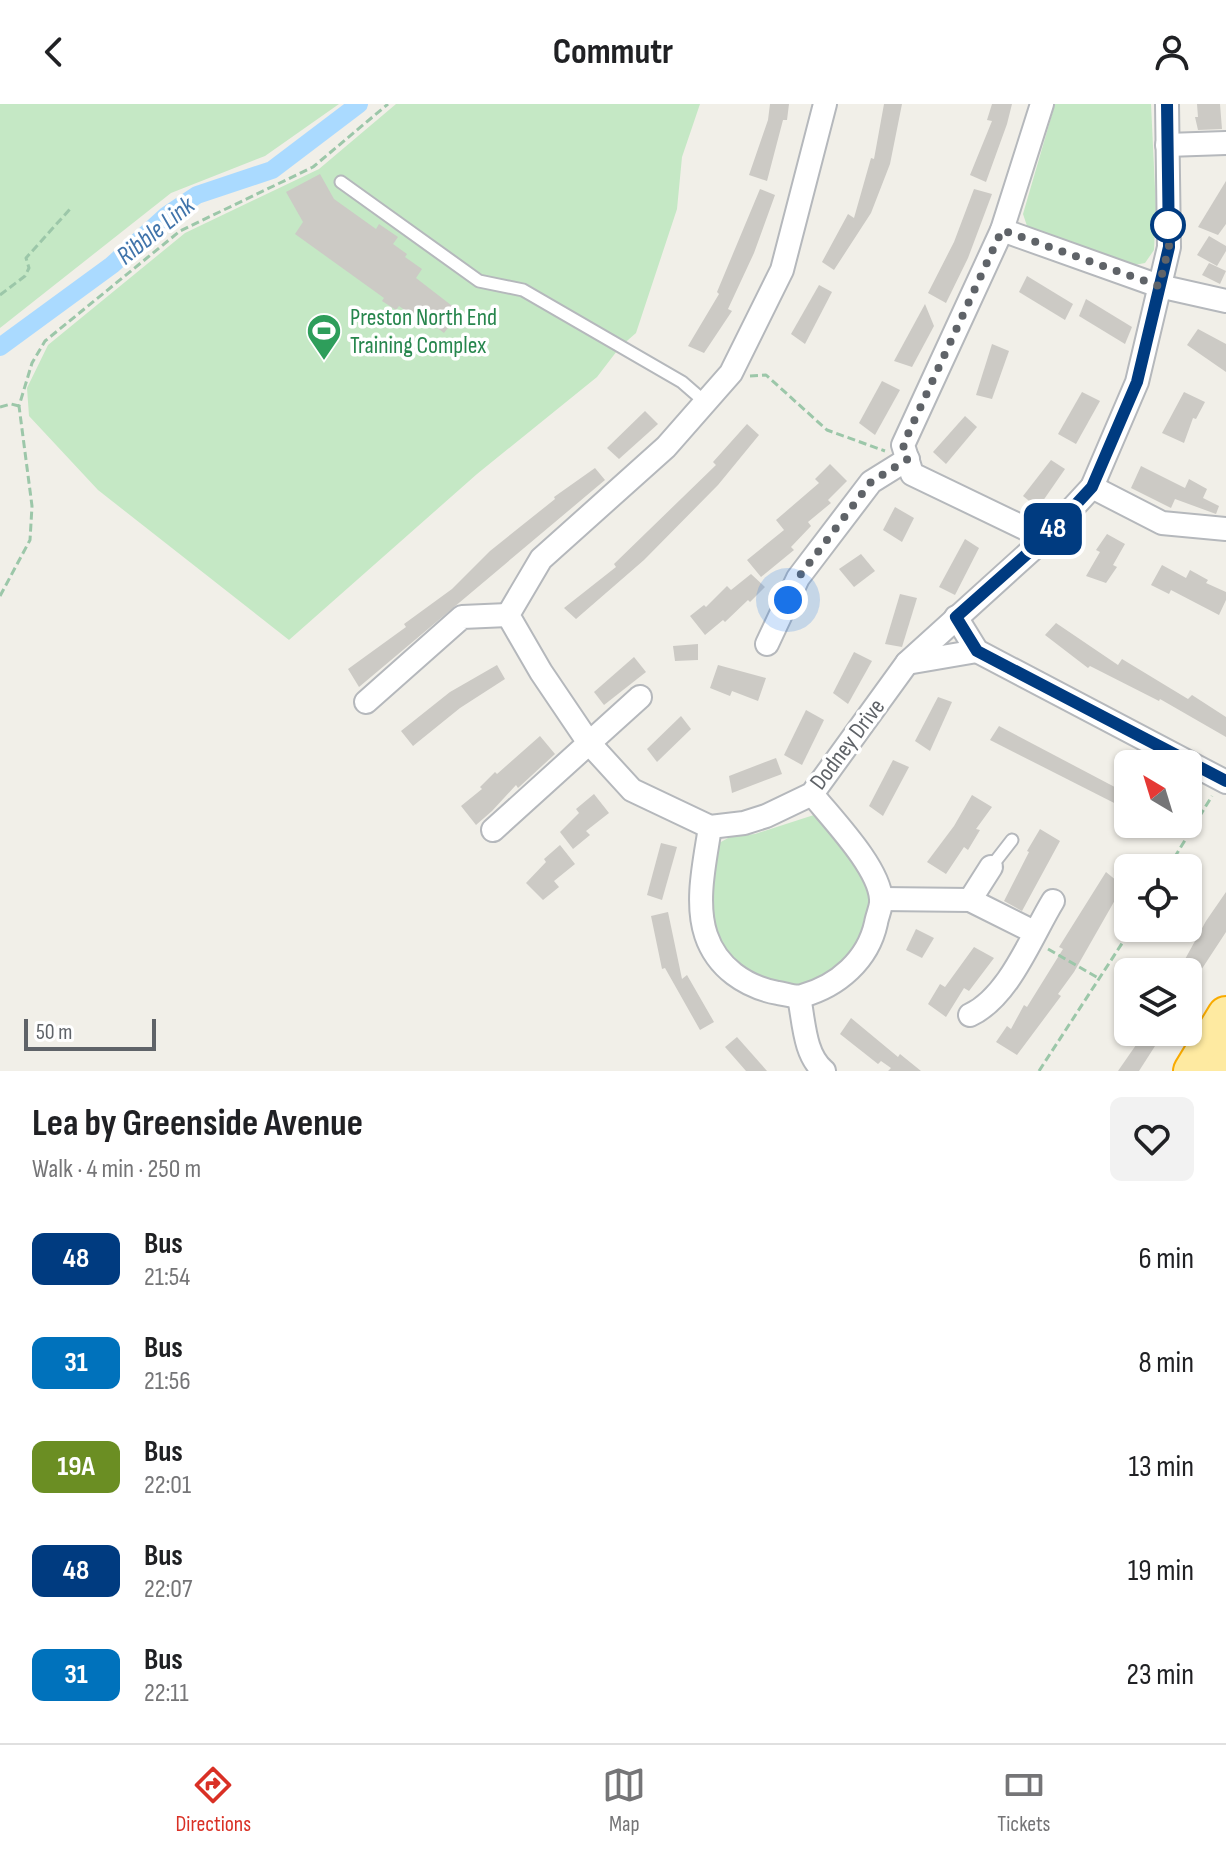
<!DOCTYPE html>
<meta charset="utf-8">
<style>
body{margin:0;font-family:"Sofia Sans Condensed",sans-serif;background:#f2f2f2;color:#202124;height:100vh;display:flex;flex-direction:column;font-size:30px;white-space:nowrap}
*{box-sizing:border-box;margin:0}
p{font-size:26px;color:#757577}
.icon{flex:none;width:44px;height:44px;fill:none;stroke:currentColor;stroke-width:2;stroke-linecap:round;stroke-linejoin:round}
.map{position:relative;height:967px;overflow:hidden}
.details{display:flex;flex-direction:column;background:#fff;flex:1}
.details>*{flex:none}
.badge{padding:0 16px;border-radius:12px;font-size:28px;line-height:52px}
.needle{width:52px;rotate:322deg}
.fabs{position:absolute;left:1114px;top:646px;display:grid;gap:16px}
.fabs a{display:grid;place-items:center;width:88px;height:88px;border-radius:12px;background:#fff;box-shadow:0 2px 6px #0004;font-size:40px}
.scale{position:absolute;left:24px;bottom:20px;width:132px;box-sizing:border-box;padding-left:8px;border:4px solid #5f6368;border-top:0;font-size:22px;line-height:28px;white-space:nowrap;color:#5f6368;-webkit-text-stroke:6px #fff;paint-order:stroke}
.you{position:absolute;width:40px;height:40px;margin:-20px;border:6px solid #fff;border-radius:50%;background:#1a73e8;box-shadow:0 0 0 12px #1a73e833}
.map>.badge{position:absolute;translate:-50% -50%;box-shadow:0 0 0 4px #fff}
.round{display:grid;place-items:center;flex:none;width:84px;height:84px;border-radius:12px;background:#f2f2f2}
.headline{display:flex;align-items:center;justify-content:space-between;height:136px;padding:0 32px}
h1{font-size:38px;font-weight:700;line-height:60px}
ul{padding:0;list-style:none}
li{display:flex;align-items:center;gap:24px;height:104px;padding:0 32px}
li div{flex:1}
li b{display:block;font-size:30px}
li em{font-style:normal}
li .badge{min-width:88px;font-weight:700;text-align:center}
header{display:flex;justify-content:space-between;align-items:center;height:104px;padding:0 32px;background:#fff;font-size:36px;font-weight:700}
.dock{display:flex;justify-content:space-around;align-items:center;height:112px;border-top:2px solid #e0e0e0;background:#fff;font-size:22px;color:#757577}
.dock a{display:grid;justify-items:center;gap:4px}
.dock .on{color:#d93025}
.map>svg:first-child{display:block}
.green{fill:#c5e8c5}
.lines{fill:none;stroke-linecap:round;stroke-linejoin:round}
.canal{stroke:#aadaff;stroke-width:18}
.building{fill:#cccac5}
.service-casing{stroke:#b5b8bc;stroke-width:15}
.minor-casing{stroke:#b5b8bc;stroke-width:26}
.trunk-casing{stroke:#f9ab00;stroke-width:40}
.path{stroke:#9cc7a9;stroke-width:3;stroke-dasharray:8 4;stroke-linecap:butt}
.service{stroke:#fff;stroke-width:11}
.minor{stroke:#fff;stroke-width:22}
.trunk{stroke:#feeaa1;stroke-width:36}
.line-casing{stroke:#fff;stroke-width:18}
.line{stroke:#003b80;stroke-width:12}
.walk{stroke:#5f6368;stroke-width:8;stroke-dasharray:0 14.4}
.stop-dot{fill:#fff;stroke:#003b80;stroke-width:4}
.labels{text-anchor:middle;stroke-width:7;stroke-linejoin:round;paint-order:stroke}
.leisure-label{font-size:24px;fill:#27864d;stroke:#fff;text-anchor:start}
.street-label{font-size:24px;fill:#5f6368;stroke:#fff}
.water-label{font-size:26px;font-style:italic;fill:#4174aa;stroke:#fff}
</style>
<header><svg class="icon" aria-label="back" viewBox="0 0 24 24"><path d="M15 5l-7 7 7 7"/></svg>Commutr<svg class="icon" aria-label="person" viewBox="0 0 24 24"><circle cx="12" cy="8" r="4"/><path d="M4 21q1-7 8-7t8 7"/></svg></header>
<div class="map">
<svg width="1226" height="967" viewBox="0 0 1226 967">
<rect width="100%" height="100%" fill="#f1efe8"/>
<!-- green -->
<g class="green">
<polygon points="0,0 339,0 265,52 171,89 0,224"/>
<polygon points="396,0 700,0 682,53 677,105 636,229 620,243 597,273 477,370 289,536 98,386 29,312 27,284 48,241 185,129 319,65"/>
<polygon points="1055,0 1151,0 1156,106 1154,146 1145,159 1129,162 1037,131 1027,122 1023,110"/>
<polygon points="820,709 865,768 874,802 857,848 831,872 809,880 777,884 749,871 720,843 708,814 714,752 719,739 730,733 755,730"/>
</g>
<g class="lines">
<!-- canal -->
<polyline class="canal" points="0,243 112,161 167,111 197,91 272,66 359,0"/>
</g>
<!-- building -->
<g class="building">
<polygon points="770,0 789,0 787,16 783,16 767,77 749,71 768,16"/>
<polygon points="884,0 902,0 890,60 871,109 834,166 822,158 848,110 854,114 871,54 874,55"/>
<polygon points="992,0 1012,0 1007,20 986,78 970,71 992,17 987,16"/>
<polygon points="1197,0 1220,0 1222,25 1198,26 1195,13 1198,13"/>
<polygon points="320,70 334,95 376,125 379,120 398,133 393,140 407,150 405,153 422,165 416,174 460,208 444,229 423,213 420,217 399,202 396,206 382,197 384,194 295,130 303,118 286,88"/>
<polygon points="1226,77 1226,120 1218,131 1198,123"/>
<polygon points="760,85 775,91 754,149 728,205 732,207 704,249 688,242 719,190 717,188"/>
<polygon points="974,85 992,90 968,154 946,199 928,189 954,138"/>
<polygon points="1209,132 1226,142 1226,147 1217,162 1197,151"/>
<polygon points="1209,159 1226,167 1220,180 1202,171"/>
<polygon points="1027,172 1073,200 1065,216 1019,188"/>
<polygon points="819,181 832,188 805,240 791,230"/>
<polygon points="1086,195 1132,223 1125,240 1079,212"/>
<polygon points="925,200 934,222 912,263 894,257"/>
<polygon points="1198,225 1226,240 1226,268 1187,241"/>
<polygon points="992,240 1009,247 992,295 976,291"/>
<polygon points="882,277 900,286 875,331 859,319"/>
<polygon points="1082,288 1100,297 1076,340 1058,330"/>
<polygon points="1184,288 1205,298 1196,315 1193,314 1184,339 1162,329"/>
<polygon points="645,307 658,320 619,355 607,344"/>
<polygon points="965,312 977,323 946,360 933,348"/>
<polygon points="747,320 759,331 718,381 644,456 576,515 564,504 616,463 614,460 716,361 713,358"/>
<polygon points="1051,356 1065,365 1038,404 1023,392"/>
<polygon points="830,360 847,377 828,396 831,399 808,418 811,422 791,443 794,446 761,473 747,456 784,426 776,416 819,379 815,375"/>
<polygon points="1141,362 1185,384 1189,375 1207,385 1203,394 1219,402 1216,410 1175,395 1171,404 1131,384"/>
<polygon points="595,364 605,376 359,583 348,565 406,523 404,520 452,485 490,447 555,395 554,393"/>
<polygon points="895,403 914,414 902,438 883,426"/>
<polygon points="1107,430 1125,440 1113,461 1117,463 1106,479 1086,472 1100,448 1096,446"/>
<polygon points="965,435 979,444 955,491 939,483"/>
<polygon points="861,450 875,467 854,483 839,465"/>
<polygon points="1162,461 1186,474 1190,466 1208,476 1206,479 1226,488 1226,496 1219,511 1171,486 1169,490 1151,481"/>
<polygon points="751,470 765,483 750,498 748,496 725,518 723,516 705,531 690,512 704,501 706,503 727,482 731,486"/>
<polygon points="900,490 917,494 902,543 885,540"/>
<polygon points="1056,519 1118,561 1122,555 1188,595 1192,591 1226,613 1226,633 1160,595 1159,597 1090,562 1088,564 1045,531"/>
<polygon points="698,540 698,556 675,557 673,542"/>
<polygon points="854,548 872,557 848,600 833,589"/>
<polygon points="634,553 646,568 604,601 594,588"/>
<polygon points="497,561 505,575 460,604 413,642 401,627 450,588"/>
<polygon points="718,561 766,574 758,597 732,587 730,592 710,584"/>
<polygon points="938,593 952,598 930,647 915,637"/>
<polygon points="806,606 824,616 802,661 784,651"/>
<polygon points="681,612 691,625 657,658 647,645"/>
<polygon points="999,622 1128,690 1128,706 990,636"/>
<polygon points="540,632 555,650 518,684 516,681 492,707 476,721 461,702 482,685 480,683 495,668 497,670"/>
<polygon points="776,654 782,670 732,689 729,672"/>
<polygon points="893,656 909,663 883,712 869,702"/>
<polygon points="594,690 609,709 586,727 590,731 573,745 560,728 579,709 576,705"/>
<polygon points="972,691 992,703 976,725 980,726 968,746 964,743 946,770 927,758 954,722"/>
<polygon points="1040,725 1060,737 1022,807 1004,797 1029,748 1027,747"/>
<polygon points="661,739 677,743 662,796 647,791"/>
<polygon points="560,741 575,760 554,777 559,783 543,796 526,779 546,758 544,755"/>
<polygon points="1106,768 1123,782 1074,868 1058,890 1061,892 1017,951 996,938 1007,922 1011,925 1024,901 1027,903 1063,845 1059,843"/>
<polygon points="1226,788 1226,828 1188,886 1188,868 1178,868 1206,817"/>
<polygon points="668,808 682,875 687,871 714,918 700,926 665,864 662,865 651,812"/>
<polygon points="916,825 934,834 922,854 906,846"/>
<polygon points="974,843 994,854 969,887 964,884 946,913 928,900 940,880 945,883"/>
<polygon points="851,914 898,953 900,950 921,967 888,967 891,964 881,957 878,960 840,930"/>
<polygon points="1145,928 1164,928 1139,967 1118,967"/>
<polygon points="737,933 767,967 746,967 725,943"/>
</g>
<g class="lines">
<defs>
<g id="service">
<polyline points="341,78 479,177 523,186 682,278 705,298"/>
<polyline points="991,763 1012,736"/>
</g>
<g id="minor">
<polyline points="825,0 782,166 731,269 666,343 541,455 508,511 541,568 589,639 632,686 710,723 744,719 766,712 812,690 907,559 1045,434 1092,383 1137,278 1169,143 1167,0"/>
<polyline points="1042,0 1002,126 903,341 912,370 1045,434"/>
<polyline points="1167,41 1226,39"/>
<polyline points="1002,126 1159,182 1226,197"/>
<polyline points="1092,383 1162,419 1226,425"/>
<polyline points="956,513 977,547 1226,678"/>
<polyline points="767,540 798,474 871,378 908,355"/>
<polyline points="907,559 977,547"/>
<polyline points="366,598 462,513 508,511"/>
<path d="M710,723C705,757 695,798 706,831C717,864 746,883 778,889C786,890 795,894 802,892C838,882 868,856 876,819C877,812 882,802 881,795C879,763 832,715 812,690"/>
<polyline points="493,726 640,593"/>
<polyline points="881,795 970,796 1034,828"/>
<polyline points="970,796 991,763"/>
<path d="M799,893C804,917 804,951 824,967"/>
<path d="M970,911C1009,893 1031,833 1053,797"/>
</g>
<g id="trunk">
<polyline points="1192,967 1226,911"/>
<polyline points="1224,967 1226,964"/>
</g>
</defs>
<!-- service casing -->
<use href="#service" class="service-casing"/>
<!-- minor casing -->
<use href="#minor" class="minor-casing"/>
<!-- trunk casing -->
<use href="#trunk" class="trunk-casing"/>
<!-- path -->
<g class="path">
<polyline points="0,191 25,172 29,164 26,154 70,105"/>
<polyline points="750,272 766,271 827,326 885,347"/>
<polyline points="0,303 11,300 19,302"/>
<polyline points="0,492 30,436 32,402 19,302 32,259 45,237 180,127 313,63 388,0"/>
<polyline points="1168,764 1212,692"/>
<polyline points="1048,845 1100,875"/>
<polyline points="1039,967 1132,824"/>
</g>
<!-- service -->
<use href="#service" class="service"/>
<!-- minor -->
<use href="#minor" class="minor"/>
<!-- trunk -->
<use href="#trunk" class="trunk"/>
</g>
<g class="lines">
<defs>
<polyline id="line" points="1167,0 1169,143 1137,278 1092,383 1045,434 956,513 977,547 1226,677"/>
</defs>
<!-- line casing -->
<use href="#line" class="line-casing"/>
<!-- line -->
<use href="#line" class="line"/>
<!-- walk -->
<polyline class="walk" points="788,496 798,474 871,378 908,355 903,341 1002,126 1159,182 1169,143 1168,117 1168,121"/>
</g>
<!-- icons -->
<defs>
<symbol id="stadium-pin" viewBox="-11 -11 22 30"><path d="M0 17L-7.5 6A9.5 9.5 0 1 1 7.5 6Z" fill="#2e9e5b" stroke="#fff"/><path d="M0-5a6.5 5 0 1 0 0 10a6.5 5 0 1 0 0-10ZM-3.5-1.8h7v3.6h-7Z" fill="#fff"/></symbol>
</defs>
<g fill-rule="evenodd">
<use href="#stadium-pin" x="304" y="207" width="40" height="54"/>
</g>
<!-- markers -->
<circle class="stop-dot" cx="1168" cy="121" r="16"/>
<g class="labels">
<!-- leisure labels -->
<g class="leisure-label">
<text x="350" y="221">Preston North End<tspan x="350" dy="28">Training Complex</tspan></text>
</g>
<!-- street labels -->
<g class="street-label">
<text transform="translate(847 640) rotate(-53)" y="8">Dodney Drive</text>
</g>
<!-- water labels -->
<g class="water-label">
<text transform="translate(155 126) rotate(-39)" y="9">Ribble Link</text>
</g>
</g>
</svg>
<div class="fabs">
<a><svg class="needle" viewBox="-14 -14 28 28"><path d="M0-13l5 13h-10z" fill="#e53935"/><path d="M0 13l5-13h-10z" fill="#757577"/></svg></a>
<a><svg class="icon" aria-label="locate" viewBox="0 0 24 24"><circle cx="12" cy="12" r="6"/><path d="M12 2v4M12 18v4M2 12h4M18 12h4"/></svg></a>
<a><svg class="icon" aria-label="layers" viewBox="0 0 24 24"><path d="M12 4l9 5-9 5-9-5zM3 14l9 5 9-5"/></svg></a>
</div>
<div class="scale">50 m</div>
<div class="you" style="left:788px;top:496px"></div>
<b class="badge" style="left:1053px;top:425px;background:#003b80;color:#fff">48</b>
</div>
<section class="details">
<div class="headline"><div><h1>Lea by Greenside Avenue</h1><p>Walk · 4 min · 250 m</p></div><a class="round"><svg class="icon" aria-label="heart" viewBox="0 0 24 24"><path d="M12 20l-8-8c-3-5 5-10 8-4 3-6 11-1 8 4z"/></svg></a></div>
<ul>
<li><span class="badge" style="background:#003b80;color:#fff">48</span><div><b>Bus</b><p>21:54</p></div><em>6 min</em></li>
<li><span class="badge" style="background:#0072bc;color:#fff">31</span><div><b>Bus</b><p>21:56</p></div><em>8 min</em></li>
<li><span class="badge" style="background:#6b8e23;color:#fff">19A</span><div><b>Bus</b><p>22:01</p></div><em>13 min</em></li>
<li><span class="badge" style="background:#003b80;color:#fff">48</span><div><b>Bus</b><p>22:07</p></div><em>19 min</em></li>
<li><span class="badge" style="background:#0072bc;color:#fff">31</span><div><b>Bus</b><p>22:11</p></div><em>23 min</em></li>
</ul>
</section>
<nav class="dock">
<a class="on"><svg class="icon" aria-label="directions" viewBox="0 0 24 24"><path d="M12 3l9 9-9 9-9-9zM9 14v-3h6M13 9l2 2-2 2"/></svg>Directions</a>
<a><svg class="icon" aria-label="map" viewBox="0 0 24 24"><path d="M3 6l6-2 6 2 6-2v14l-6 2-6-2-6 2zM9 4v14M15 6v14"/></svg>Map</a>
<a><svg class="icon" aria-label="tickets" viewBox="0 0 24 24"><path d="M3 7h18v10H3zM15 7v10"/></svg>Tickets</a>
</nav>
